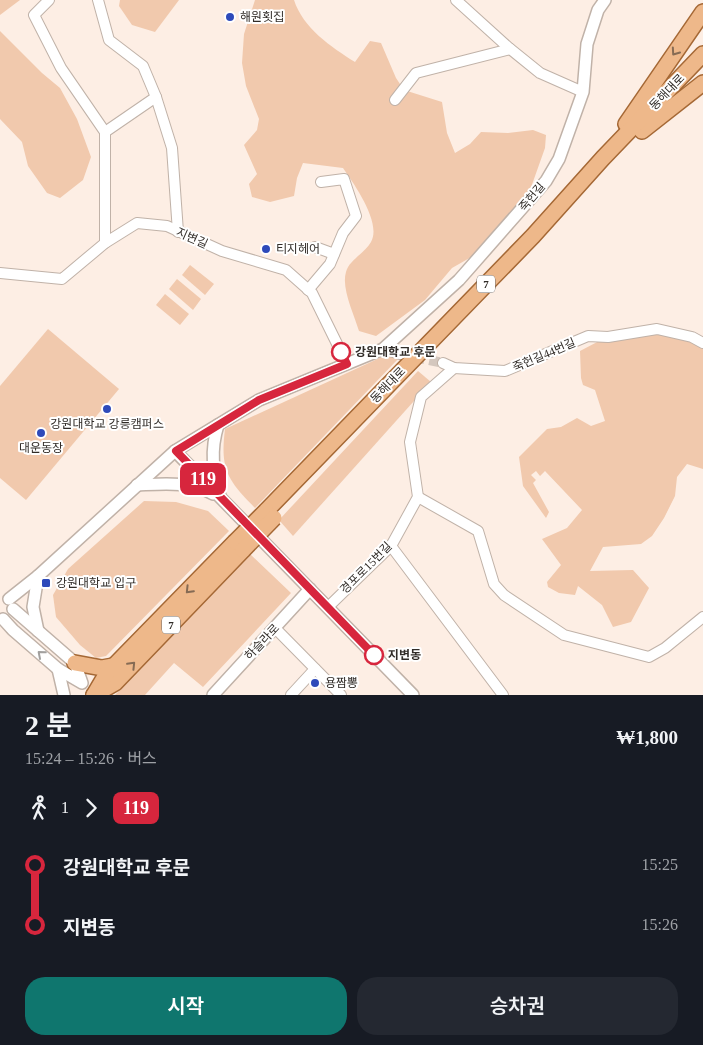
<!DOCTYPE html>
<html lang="ko">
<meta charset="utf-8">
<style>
body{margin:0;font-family:"Times New Roman","Noto Sans KR",serif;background:#242831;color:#f1f3f6;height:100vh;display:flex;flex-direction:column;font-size:19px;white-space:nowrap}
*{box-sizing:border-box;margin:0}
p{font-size:16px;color:#9ea1a6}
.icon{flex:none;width:28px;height:28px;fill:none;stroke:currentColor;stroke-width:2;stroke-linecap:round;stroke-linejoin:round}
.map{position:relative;height:695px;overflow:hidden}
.panel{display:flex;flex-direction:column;background:#171b24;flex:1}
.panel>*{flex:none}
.badge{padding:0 10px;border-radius:8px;font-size:18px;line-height:32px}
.map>.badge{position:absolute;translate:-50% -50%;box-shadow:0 0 0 2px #fff}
.legs{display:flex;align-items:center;gap:8px;height:55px;padding:0 25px;font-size:16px}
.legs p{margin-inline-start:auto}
.headline{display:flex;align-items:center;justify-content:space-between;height:85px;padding:0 25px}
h1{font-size:28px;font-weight:600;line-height:38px}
.primary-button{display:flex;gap:10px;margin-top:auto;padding:10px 25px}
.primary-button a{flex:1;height:58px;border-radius:20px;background:#0f766e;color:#fff;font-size:20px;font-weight:600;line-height:58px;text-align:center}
.primary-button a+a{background:#242831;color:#f1f3f6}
ul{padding:0 25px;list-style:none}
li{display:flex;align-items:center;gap:18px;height:60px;font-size:19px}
li i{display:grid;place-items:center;width:8px;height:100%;margin:0 6px;background:currentColor}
li i::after{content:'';width:12px;height:12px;margin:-6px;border:4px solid;border-radius:50%;background:#171b24}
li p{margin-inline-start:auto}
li:first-child i{background:linear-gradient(#0000 50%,currentColor 0)}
li:last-child i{background:linear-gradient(currentColor 50%,#0000 0)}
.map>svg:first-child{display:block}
.green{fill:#f1c9ad}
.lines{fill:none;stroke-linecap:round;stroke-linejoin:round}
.minor-tunnel{stroke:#d4c7be;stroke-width:10;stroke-dasharray:10 5;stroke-linecap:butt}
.minor-casing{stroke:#c0b2a8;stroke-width:12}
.tertiary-casing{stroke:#c0b2a8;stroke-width:14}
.primary-casing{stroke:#a56835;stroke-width:18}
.minor{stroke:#fff;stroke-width:10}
.tertiary{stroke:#fff;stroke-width:11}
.primary{stroke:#eeb88a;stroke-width:15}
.primary-bridge-casing{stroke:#a56835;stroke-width:18;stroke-linecap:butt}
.primary-bridge{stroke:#eeb88a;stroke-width:15}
.oneway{stroke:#866b54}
.oneway2{stroke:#a2a09e}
.line-1-casing{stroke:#fff;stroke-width:11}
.line-1{stroke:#d7263d;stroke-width:8}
.poi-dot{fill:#2e4aba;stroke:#fff;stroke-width:2}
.stop-1-dot{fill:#fff;stroke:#d7263d;stroke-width:2.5}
.labels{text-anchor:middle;stroke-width:4;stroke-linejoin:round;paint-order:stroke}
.shield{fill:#fff;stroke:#6f6b68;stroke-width:1}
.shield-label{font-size:11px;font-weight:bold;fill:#312c28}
.poi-label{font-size:12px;fill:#312c28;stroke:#fff;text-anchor:start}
.street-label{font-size:12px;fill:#312c28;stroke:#fff}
.stop-label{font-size:12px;font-weight:bold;fill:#312c28;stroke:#fff;text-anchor:start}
</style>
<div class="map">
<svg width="703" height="695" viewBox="0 0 703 695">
<rect width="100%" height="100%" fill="#fdeee4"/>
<!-- green -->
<g class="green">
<polygon points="0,0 20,0 0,15"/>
<polygon points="120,0 179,0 155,32 132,25 119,6"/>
<path d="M255,0H294C303,28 331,47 355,62L370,41L381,43L396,78L404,90L442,102L447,133L455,153L470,144L481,132L508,133L533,130L546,135L545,148L529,193L473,256L452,268L425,300L376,336L359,331C354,314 341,288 346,272C349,260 365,253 371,242C382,223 354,184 343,168L303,163L297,178L294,196L270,202L252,197L249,184L257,174L244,145L257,130L259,119L246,86L242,63L244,34Z"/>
<polygon points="0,31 42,73 60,88 77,119 91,157 83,180 60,198 47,193 28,166 22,142 0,119"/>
<polygon points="190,265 214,284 205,295 182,275"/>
<polygon points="177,279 201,299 193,310 169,289"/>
<polygon points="165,294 189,314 180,325 156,305"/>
<polygon points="48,329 119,389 26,500 0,478 0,386"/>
<polygon points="657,331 703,345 703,469 687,464 677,477 675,496 664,518 652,536 641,544 603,547 590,571 633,570 649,588 631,622 613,627 602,605 578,586 575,595 559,593 548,587 547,582 561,565 542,539 567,528 582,510 545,471 540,476 536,471 531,475 536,480 533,483 549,512 546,518 523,486 519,457 547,429 561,427 577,418 591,426 605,421 595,390 583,385 581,378 580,351 601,340"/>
<path d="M384,356L399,358L255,508C227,480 220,469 225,429Z"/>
<polygon points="418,371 431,382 293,536 279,520"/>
<polygon points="144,501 176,502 208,511 229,531 106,656 96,658 80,645 56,617 53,595 68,569"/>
<polygon points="250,554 291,593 203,687 174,663 145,695 115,695"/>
</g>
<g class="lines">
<!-- minor-tunnel -->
<polyline class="minor-tunnel" points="400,354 443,363"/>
<defs>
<g id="minor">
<polyline points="49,0 34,15 61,68 105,132 105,243"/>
<polyline points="98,0 109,40 143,66 156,97 172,148 178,232"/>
<polyline points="456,0 509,48 540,73 583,92"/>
<polyline points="395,100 416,73 510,49"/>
<polyline points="105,132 156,97"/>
<polyline points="315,247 334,254"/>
<polyline points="0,273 62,279 105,243 137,223 167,226 222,251 286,270 312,293 347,364"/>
<polyline points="308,290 330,264 343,233 356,216 344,179 321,182"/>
<polyline points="383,349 400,354"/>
<polyline points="443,363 454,368 505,371 588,336 608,337 657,329 692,337 703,343"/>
<polyline points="418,497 478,531 494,584 504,595 564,635 649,657 665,648 703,617"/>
<polyline points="391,546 503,695"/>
<polyline points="328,607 391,546 418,497 410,442 421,397 454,368"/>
<polyline points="275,628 341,695"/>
<polyline points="291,695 315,669"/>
</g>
<g id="tertiary">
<path d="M218,425C210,451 213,470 220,496"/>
<polyline points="175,451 413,695"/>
<path d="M137,485C163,484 190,481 213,494"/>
<polyline points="9,599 38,576 175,451 259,400 383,349 459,280 546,181 559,159 583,92 587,44 598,10 605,0"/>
<polyline points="3,619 13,630 58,669 82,683 75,663 13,609"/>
<polyline points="38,631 33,607 38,576"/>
<polyline points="58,669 64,695"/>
<polyline points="213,695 310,589"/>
</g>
<g id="primary">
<polyline points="626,124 703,12"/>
<polyline points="642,131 703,83"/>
<polyline points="266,511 533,236 603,158 703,54"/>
<polyline points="75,663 102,668 113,666"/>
<polyline points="94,695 115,683 243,550"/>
<polyline points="94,695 107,673 235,542"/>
</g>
</defs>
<!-- minor casing -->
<use href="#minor" class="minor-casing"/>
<!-- tertiary casing -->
<use href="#tertiary" class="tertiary-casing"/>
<!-- primary casing -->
<use href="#primary" class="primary-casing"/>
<!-- minor -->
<use href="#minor" class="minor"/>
<!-- tertiary -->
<use href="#tertiary" class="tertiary"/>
<!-- primary -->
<use href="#primary" class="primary"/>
<defs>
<g id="primary-bridge">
<polyline points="235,542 266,511"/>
<polyline points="243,550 274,518"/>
</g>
</defs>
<!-- primary-bridge casing -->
<use href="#primary-bridge" class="primary-bridge-casing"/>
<!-- primary-bridge -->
<use href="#primary-bridge" class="primary-bridge"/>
</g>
<!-- one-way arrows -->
<defs><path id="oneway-chevron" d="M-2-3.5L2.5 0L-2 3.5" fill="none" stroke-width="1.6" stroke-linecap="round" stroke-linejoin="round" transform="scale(1.25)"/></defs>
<g class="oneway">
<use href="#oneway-chevron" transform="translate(675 52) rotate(125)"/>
<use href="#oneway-chevron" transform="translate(189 590) rotate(134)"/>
<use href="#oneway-chevron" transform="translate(132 665) rotate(-46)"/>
</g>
<use class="oneway2" href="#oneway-chevron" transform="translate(41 654) rotate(-139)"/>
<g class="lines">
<defs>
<polyline id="line-1" points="341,352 347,364 259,400 176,451 374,655"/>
</defs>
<!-- line-1 casing -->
<use href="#line-1" class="line-1-casing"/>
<!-- line-1 -->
<use href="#line-1" class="line-1"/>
</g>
<!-- markers -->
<g class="poi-dot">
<circle cx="230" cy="17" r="5"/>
<circle cx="266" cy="249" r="5"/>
<circle cx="107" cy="409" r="5"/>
<circle cx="41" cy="433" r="5"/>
<rect x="41" y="578" width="10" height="10" rx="2.5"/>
<circle cx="315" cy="683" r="5"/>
</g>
<g class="stop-1-dot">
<circle cx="341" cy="352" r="9"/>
<circle cx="374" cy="655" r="9"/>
</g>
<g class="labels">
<!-- shield labels -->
<g class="shield">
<rect x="477" y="275.5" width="18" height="17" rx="4"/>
<rect x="162" y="616.5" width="18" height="17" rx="4"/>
</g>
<g class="shield-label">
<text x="486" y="288">7</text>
<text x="171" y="629">7</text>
</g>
<!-- poi labels -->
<g class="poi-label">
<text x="240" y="21">해원횟집</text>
<text x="276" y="253">티지헤어</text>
<text x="107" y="428" text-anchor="middle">강원대학교 강릉캠퍼스</text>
<text x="41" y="452" text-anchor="middle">대운동장</text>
<text x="56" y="587">강원대학교 입구</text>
<text x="325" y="687">용짬뽕</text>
</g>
<!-- street labels -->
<g class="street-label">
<text transform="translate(667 92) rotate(-46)" y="4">동해대로</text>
<text transform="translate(532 197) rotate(-50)" y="4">죽헌길</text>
<text transform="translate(192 238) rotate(24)" y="4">지변길</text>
<text transform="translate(544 355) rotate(-23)" y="4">죽헌길44번길</text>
<text transform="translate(388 385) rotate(-46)" y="4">동해대로</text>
<text transform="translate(366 568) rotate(-45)" y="4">경포로15번길</text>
<text transform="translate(262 642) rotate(-47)" y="4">하슬라로</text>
</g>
<!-- stop labels -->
<g class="stop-label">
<text x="355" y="356">강원대학교 후문</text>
<text x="388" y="659">지변동</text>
</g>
</g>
</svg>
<b class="badge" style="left:203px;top:479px;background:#d7263d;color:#fff">119</b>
</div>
<section class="panel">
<div class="headline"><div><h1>2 분</h1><p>15:24 – 15:26 · 버스</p></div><b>₩1,800</b></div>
<div class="legs"><svg class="icon" aria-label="walk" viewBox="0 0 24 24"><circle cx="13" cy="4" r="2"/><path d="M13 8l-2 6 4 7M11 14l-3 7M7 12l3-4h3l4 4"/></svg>1<svg class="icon" aria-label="forward" viewBox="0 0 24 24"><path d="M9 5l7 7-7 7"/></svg><b class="badge" style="background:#d7263d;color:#fff">119</b></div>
<ul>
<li><i style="color:#d7263d"></i><b>강원대학교 후문</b><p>15:25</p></li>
<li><i style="color:#d7263d"></i><b>지변동</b><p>15:26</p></li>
</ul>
<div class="primary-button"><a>시작</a><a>승차권</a></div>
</section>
